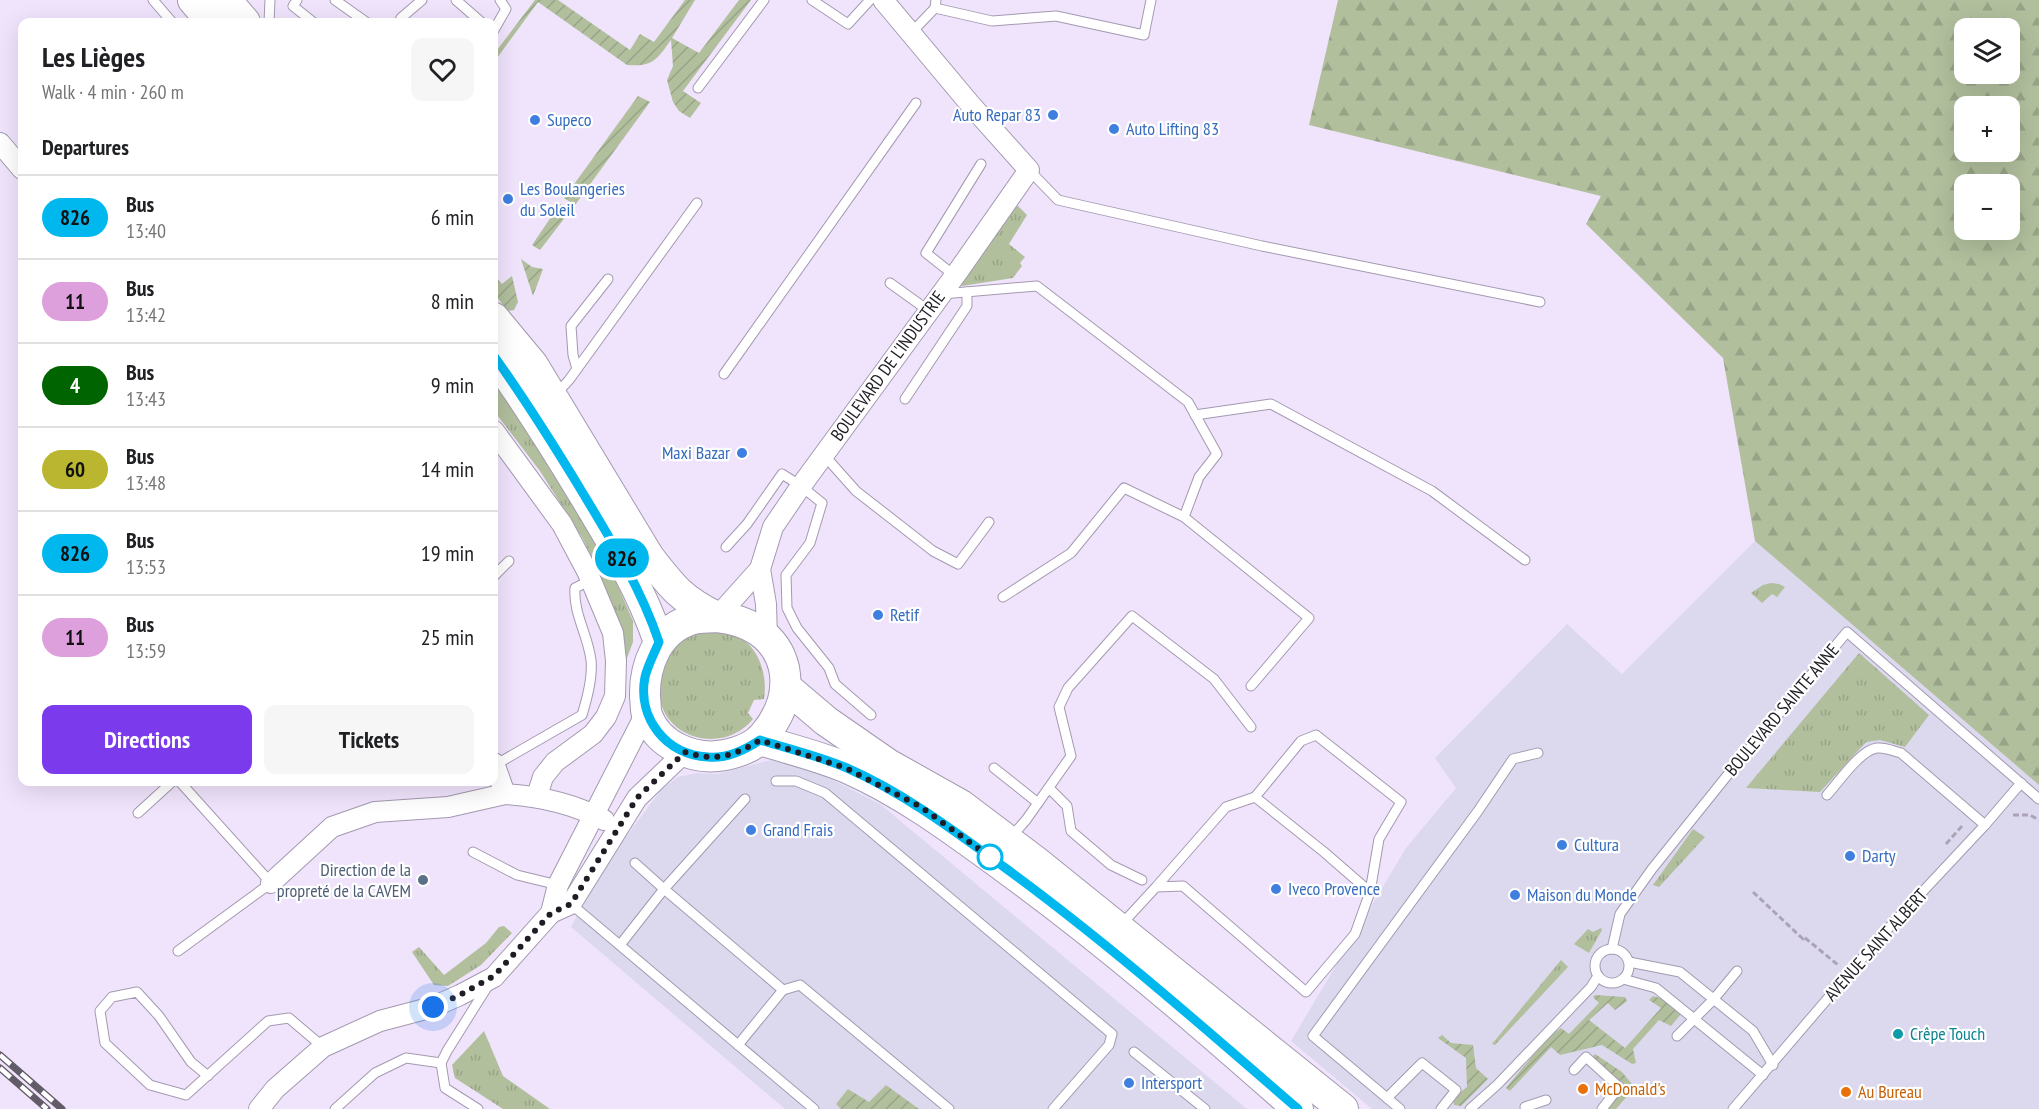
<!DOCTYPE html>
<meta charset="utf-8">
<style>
body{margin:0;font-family:"PT Sans Narrow",sans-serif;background:#f6f6f6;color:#202124;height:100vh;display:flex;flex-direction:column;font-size:22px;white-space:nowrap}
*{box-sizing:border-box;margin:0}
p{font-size:20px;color:#757577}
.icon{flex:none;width:33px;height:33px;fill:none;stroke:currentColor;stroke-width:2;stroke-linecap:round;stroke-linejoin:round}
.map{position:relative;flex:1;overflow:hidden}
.details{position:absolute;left:18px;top:18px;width:480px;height:768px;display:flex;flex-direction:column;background:#fff;border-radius:12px;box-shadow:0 6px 24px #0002}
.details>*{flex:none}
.badge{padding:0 12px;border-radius:20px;font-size:21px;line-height:39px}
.fabs{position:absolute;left:1954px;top:18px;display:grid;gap:12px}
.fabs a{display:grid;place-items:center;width:66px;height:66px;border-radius:12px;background:#fff;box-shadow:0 6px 24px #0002;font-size:30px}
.you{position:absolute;width:30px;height:30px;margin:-15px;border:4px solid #fff;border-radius:50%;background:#1a73e8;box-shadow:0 0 0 9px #1a73e833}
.map>.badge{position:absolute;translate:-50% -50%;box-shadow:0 0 0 3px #fff}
h2{padding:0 24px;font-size:22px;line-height:54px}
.round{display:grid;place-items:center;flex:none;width:63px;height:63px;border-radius:12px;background:#f6f6f6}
.overview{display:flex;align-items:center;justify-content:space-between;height:102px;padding:0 24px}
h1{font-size:28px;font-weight:700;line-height:45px}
.action{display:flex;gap:12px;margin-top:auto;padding:12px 24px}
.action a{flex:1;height:69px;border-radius:12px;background:#7c3aed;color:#fff;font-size:24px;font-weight:700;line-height:69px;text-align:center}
.action a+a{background:#f6f6f6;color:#202124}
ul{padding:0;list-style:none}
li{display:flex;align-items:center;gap:18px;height:84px;padding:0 24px;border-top:2px solid #e0e0e0}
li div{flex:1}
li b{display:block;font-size:22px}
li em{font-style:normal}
li .badge{min-width:66px;font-weight:700;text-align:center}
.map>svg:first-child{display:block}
.commercial{fill:#dcd9ef}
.grass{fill:url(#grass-tufts)}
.forest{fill:url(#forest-firs);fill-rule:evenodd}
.garden{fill:url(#garden-furrows)}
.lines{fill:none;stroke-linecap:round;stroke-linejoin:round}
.lane-casing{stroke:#a499b0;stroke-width:11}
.street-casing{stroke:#a499b0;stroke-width:22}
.primary-casing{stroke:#a499b0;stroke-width:32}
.path{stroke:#ada3b6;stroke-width:3;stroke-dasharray:6 3;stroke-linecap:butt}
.lane{stroke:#fff;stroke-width:9}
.street{stroke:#fff;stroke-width:20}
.primary{stroke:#fff;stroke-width:30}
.rail-casing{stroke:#625b68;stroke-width:7}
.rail{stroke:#fff;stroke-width:4.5;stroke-dasharray:14;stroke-linecap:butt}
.line-casing{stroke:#fff;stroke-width:14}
.line{stroke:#00b7ee;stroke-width:9}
.walk{stroke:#201c24;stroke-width:6;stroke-dasharray:0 10.8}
.shop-dot{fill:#3f7fe0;stroke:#fff;stroke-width:2}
.stop-dot{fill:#fff;stroke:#00b7ee;stroke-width:3}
.service-dot{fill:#5c6f8a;stroke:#fff;stroke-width:2}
.culture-dot{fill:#0f9aa8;stroke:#fff;stroke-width:2}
.food-dot{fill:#e8710a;stroke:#fff;stroke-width:2}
.labels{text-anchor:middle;stroke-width:4.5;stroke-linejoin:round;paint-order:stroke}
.shop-label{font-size:18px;fill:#366cbe;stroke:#fff;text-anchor:start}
.street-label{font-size:18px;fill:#201c24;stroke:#fff}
.service-label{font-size:18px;fill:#4e5e75;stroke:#fff;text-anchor:end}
.culture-label{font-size:18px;fill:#0d838f;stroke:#fff;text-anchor:start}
.food-label{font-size:18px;fill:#c56008;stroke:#fff;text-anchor:start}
</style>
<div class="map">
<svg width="2039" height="1109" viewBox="0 0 2039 1109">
<defs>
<pattern id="grass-tufts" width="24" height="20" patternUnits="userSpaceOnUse" patternTransform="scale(1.5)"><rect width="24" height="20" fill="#b1bf9d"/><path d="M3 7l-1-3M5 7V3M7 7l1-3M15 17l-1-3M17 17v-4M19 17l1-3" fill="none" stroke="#98a487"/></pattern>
<pattern id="forest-firs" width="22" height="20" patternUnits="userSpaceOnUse" patternTransform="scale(1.5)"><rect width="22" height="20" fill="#b1bf9d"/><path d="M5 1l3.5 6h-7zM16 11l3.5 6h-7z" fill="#98a487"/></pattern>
<pattern id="garden-furrows" width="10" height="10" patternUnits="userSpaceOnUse" patternTransform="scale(1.5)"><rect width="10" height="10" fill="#b1bf9d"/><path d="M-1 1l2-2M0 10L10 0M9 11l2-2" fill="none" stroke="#98a487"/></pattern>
</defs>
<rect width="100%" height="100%" fill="#f0e4fc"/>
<!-- commercial -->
<g class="commercial">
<polygon points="1755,541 2039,785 2039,1109 1372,1109 1291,1041 1406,848 1456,788 1435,758 1567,624 1622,674"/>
<polygon points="771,760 809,768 880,804 1247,1109 785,1109 571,927 601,870 661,790 678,777 697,773 717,774"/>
</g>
<!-- grass -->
<g class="grass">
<polygon points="1017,205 1027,215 1009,244 1025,257 1020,263 1022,266 1013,278 962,286 958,283"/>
<polygon points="494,377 564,488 611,570 633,621 633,642 624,666 618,632 602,580 583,539 540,471 494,411"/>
<polygon points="1771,583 1779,584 1785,587 1777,597 1772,594 1762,603 1751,593 1763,585"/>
<path d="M705,631C713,632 721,632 729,633C758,641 768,673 764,699L754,700L748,713L753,719C725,754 664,741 659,694C658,689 660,682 661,676C661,672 661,666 662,662C668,646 690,635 705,631Z"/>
<polygon points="1859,653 1929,715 1905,747 1880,740 1866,742 1820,792 1746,788"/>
<polygon points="1693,829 1705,837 1659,887 1653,885"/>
<polygon points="504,926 512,933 481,965 448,986 434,985 412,952 419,947 444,975 486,943 499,927"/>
<polygon points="1601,928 1602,930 1589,953 1574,944 1588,929 1593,932"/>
<polygon points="1561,960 1568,967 1495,1045 1492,1044"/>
<polygon points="484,1031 503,1076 550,1109 503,1109 455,1078 452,1065"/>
</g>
<!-- forest -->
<path class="forest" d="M1338,0H2039V785L1755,541L1723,358L1586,224L1601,196L1309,125ZM1965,28H2010V74H1965ZM1965,106H2010V152H1965ZM1965,184H2010V230H1965Z"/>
<!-- garden -->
<g class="garden">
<path d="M535,0H558L630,50L640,34L654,42L685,0H695L672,38L699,53L739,0H751L683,91L701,103L690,118L679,111L673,102L667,80L673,66L671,40C657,59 654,67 627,65L538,2L494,62V54Z"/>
<polygon points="638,96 650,102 575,205 564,198"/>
<polygon points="560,204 570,211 540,250 532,245"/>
<polygon points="521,259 532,267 543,269 533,296"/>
<polygon points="494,275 502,284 512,276 518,302 514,310 508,311 494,294"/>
<polygon points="1595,995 1625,997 1627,1001 1615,1010 1608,1003 1589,1020 1625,1048 1661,1008 1649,1000 1653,996 1670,1001 1682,1013 1671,1026 1659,1020 1633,1049 1636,1063 1632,1064 1602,1045 1560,1055 1551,1047 1510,1091 1506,1088 1548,1037 1561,1028 1569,1034 1599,1003 1593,997"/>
<polygon points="1442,1035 1451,1043 1473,1045 1476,1068 1488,1079 1461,1106 1454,1105 1453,1098 1467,1087 1466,1058 1438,1038"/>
<polygon points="1595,1054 1622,1072 1632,1084 1630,1093 1616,1109 1606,1109 1622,1092 1622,1084 1592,1057"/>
<polygon points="886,1085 919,1109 841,1109 836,1104 848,1089 869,1102"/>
</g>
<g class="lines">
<defs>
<g id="lane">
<polyline points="153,0 172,22"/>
<polyline points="297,0 293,6 313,22"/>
<polyline points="335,0 366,22"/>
<polyline points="456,0 481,22"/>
<polyline points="812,0 848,24 870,0"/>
<polyline points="935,8 992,21 1056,16 1144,35 1151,0"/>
<polyline points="269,22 270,0"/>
<polyline points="399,22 401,18 422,0"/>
<polyline points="494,30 506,9 500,0"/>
<polyline points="911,33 935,8 936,0"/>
<polyline points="698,88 764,0"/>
<polyline points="1029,170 1058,200 1262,246 1540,302"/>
<polyline points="955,276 926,253 981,164"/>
<polyline points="890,283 929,311"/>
<polyline points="942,294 1037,286 1188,402 1217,454 1199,477 1184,517 1309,618 1251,686"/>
<polyline points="577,369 573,355 571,326 608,279"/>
<polyline points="724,374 916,103"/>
<polyline points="556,394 569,380 697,203"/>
<polyline points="905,399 967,306 967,292"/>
<polyline points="1195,415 1271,404 1432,491 1525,560"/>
<polyline points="824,455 856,491 933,551 958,564 989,522"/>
<polyline points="726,547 747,524 782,474 801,486 822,503 810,543 786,575 787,608 797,628 829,668 835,684 871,715"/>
<polyline points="494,576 509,561"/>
<polyline points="1003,597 1071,553 1124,488 1184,517"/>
<path d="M495,765L582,715C587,699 593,678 591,660C588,635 573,613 575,588L591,580"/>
<polyline points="994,768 1038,803"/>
<polyline points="776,781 796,781 825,793 1112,1034 1109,1045 1053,1109"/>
<polyline points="1049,788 1067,806 1071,831 1111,865 1142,880"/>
<path d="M1827,795C1838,783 1860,750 1877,748C1885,747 1893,751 1901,753L1985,825"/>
<polyline points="1255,797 1301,741 1316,735 1401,802 1379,839 1370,892"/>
<polyline points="138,813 172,782"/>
<polyline points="1011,837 1026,820 1071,756 1059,707 1068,688 1132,616 1214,679 1251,727"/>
<polyline points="473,852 517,875 558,885"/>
<polyline points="571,904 814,1109"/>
<polyline points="1120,926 1156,887 1183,886 1306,992 1355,934 1370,892 1324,852 1255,797 1226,807 1156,887"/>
<polyline points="620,945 664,889 635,863"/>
<polyline points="1612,949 1620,914 1652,869 1734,767 1847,632 2039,799"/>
<circle cx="1612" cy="966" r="17"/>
<polyline points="178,951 271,883 180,782"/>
<polyline points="1629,962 1680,972 1753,1031 1773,1065"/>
<polyline points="1623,979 1656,988 1763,1075"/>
<polyline points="783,990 800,985 949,1109"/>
<polyline points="1677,1036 1713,1000 1737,971"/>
<polyline points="738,1045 783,990 664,889 745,799"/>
<polyline points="1134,1052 1205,1109"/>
<polyline points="1574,1070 1586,1057 1619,1087 1602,1109"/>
<polyline points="208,1076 191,1062 159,1016 137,992 112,997 100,1011 105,1043 150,1085 186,1095 268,1021 289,1018 323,1047"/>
<polyline points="1387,1098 1313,1036 1478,811 1513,759 1538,753"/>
<polyline points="1525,1107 1546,1100"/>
<polyline points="335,1109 375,1073 406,1058 441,1063"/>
<polyline points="478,1109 445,1088 441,1063 447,1051 489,984"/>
<polyline points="1400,1109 1387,1098 1422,1063 1456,1090 1441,1109"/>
<polyline points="1470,1109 1498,1084 1591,987 1598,976"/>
<polyline points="1733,1109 1883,934 1985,825 2021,783"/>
</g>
<g id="street">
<polyline points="0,143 22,169"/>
<polyline points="494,431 562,524 587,571 613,633 616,661 615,696 606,717 593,734 555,762 543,777 537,796"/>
<polyline points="760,569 766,604 767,638"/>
<polyline points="717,617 760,569 773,527 801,486 959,270 1029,170 970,104 883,0"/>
<path d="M494,763L505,794C539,796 574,804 604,820"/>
<polyline points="271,883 332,827 375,812 448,807 505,794"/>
<polyline points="551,913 558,885 646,713"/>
<polyline points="259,1109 275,1089 323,1047 380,1021 433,1007 460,995 494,977 551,913 571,904 637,798 685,752"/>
</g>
<g id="primary">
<polyline points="193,0 212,22"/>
<polyline points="226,0 245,22"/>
<path d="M494,318L533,365L649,557C672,587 682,600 717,617"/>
<path d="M494,356C526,401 555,447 584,495C613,543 641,589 659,642"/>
<path d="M717,617C748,620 776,635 784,668C789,693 780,716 764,735C754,747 740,752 725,755C694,761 658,746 647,715C645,709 646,702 645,697C644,666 657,631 690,620C698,617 708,618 717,617Z"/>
<polyline points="786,687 826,721 888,764 961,805 1034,860 1343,1109"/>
<path d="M760,740C789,749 819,756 847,768C904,793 953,830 1004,867C1107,942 1203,1025 1298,1109"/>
</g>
</defs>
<!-- lane casing -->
<use href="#lane" class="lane-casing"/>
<!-- street casing -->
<use href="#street" class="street-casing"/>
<!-- primary casing -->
<use href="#primary" class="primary-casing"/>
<!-- path -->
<g class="path">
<polyline points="2013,815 2030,815 2039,820"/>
<polyline points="1946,844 1963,825"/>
<polyline points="1753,892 1803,939 1804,937 1838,965 1840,964"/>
</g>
<!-- lane -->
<use href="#lane" class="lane"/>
<!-- street -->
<use href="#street" class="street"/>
<!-- primary -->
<use href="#primary" class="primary"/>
<defs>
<g id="rail">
<polyline points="0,1055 62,1109"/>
<polyline points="0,1068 47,1109"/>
</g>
</defs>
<!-- rail casing -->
<use href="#rail" class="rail-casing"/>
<!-- rail -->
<use href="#rail" class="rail"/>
</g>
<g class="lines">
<defs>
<path id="line" d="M494,356C526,401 555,447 584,495C613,543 641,589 659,642C654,654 648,665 645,677C637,718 666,755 708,757C727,759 745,750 760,740C789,749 819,756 847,768C904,793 953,830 1004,867C1107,942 1202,1026 1298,1109"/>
</defs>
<!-- line casing -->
<use href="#line" class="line-casing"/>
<!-- line -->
<use href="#line" class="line"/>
<!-- walk -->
<path class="walk" d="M433,1007L460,995L494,976L551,913L571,904L637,798L685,752C714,762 735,756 760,740L846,768L921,807L990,857"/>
</g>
<!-- markers -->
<g class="shop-dot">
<circle cx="1053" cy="115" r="6"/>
<circle cx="535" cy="120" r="6"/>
<circle cx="1114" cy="129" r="6"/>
<circle cx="508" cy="199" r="6"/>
<circle cx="742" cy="453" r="6"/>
<circle cx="878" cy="615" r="6"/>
<circle cx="751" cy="830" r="6"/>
<circle cx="1562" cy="845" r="6"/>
<circle cx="1850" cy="856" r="6"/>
<circle cx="1276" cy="889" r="6"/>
<circle cx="1515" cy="895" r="6"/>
<circle cx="1129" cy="1083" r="6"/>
</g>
<circle class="stop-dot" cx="990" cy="857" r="12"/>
<circle class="service-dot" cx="423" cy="880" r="6"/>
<circle class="culture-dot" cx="1898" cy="1034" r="6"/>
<g class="food-dot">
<circle cx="1583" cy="1089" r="6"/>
<circle cx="1846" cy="1092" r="6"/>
</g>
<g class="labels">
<!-- shop labels -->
<g class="shop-label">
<text x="1041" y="121" text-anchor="end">Auto Repar 83</text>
<text x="547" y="126">Supeco</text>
<text x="1126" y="135">Auto Lifting 83</text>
<text x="520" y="195">Les Boulangeries<tspan x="520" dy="21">du Soleil</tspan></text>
<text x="730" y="459" text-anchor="end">Maxi Bazar</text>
<text x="890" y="621">Retif</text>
<text x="763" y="836">Grand Frais</text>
<text x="1574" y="851">Cultura</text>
<text x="1862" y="862">Darty</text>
<text x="1288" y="895">Iveco Provence</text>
<text x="1527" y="901">Maison du Monde</text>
<text x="1141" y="1089">Intersport</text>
</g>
<!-- street labels -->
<g class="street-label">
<text transform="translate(888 366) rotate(-54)" y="6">BOULEVARD DE L'INDUSTRIE</text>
<text transform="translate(1782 710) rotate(-50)" y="6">BOULEVARD SAINTE ANNE</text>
<text transform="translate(1876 945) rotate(-48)" y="6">AVENUE SAINT ALBERT</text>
</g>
<!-- service labels -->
<g class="service-label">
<text x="411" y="876">Direction de la<tspan x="411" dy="21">propreté de la CAVEM</tspan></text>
</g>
<!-- culture labels -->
<g class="culture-label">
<text x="1910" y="1040">Crêpe Touch</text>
</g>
<!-- food labels -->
<g class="food-label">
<text x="1595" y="1095">McDonald's</text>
<text x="1858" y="1098">Au Bureau</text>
</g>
</g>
</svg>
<div class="fabs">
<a><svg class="icon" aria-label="layers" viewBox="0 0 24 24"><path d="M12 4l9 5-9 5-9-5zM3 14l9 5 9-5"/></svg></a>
<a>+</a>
<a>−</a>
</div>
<div class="you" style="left:433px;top:1007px"></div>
<b class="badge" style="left:622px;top:558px;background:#00b7ee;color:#111">826</b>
<section class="details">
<div class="overview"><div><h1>Les Lièges</h1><p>Walk · 4 min · 260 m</p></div><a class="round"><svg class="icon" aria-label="heart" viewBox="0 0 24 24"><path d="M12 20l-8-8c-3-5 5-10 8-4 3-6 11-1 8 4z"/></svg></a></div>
<h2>Departures</h2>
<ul>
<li><span class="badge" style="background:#00b7ee;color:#111">826</span><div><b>Bus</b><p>13:40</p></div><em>6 min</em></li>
<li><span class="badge" style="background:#dda0dd;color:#111">11</span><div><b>Bus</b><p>13:42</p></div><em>8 min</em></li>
<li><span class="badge" style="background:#006400;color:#fff">4</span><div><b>Bus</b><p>13:43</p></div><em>9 min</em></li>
<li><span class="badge" style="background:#bab62f;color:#111">60</span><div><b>Bus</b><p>13:48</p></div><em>14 min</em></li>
<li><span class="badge" style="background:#00b7ee;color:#111">826</span><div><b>Bus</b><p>13:53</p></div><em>19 min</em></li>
<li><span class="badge" style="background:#dda0dd;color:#111">11</span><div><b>Bus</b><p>13:59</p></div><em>25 min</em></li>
</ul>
<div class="action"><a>Directions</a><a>Tickets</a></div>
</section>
</div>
